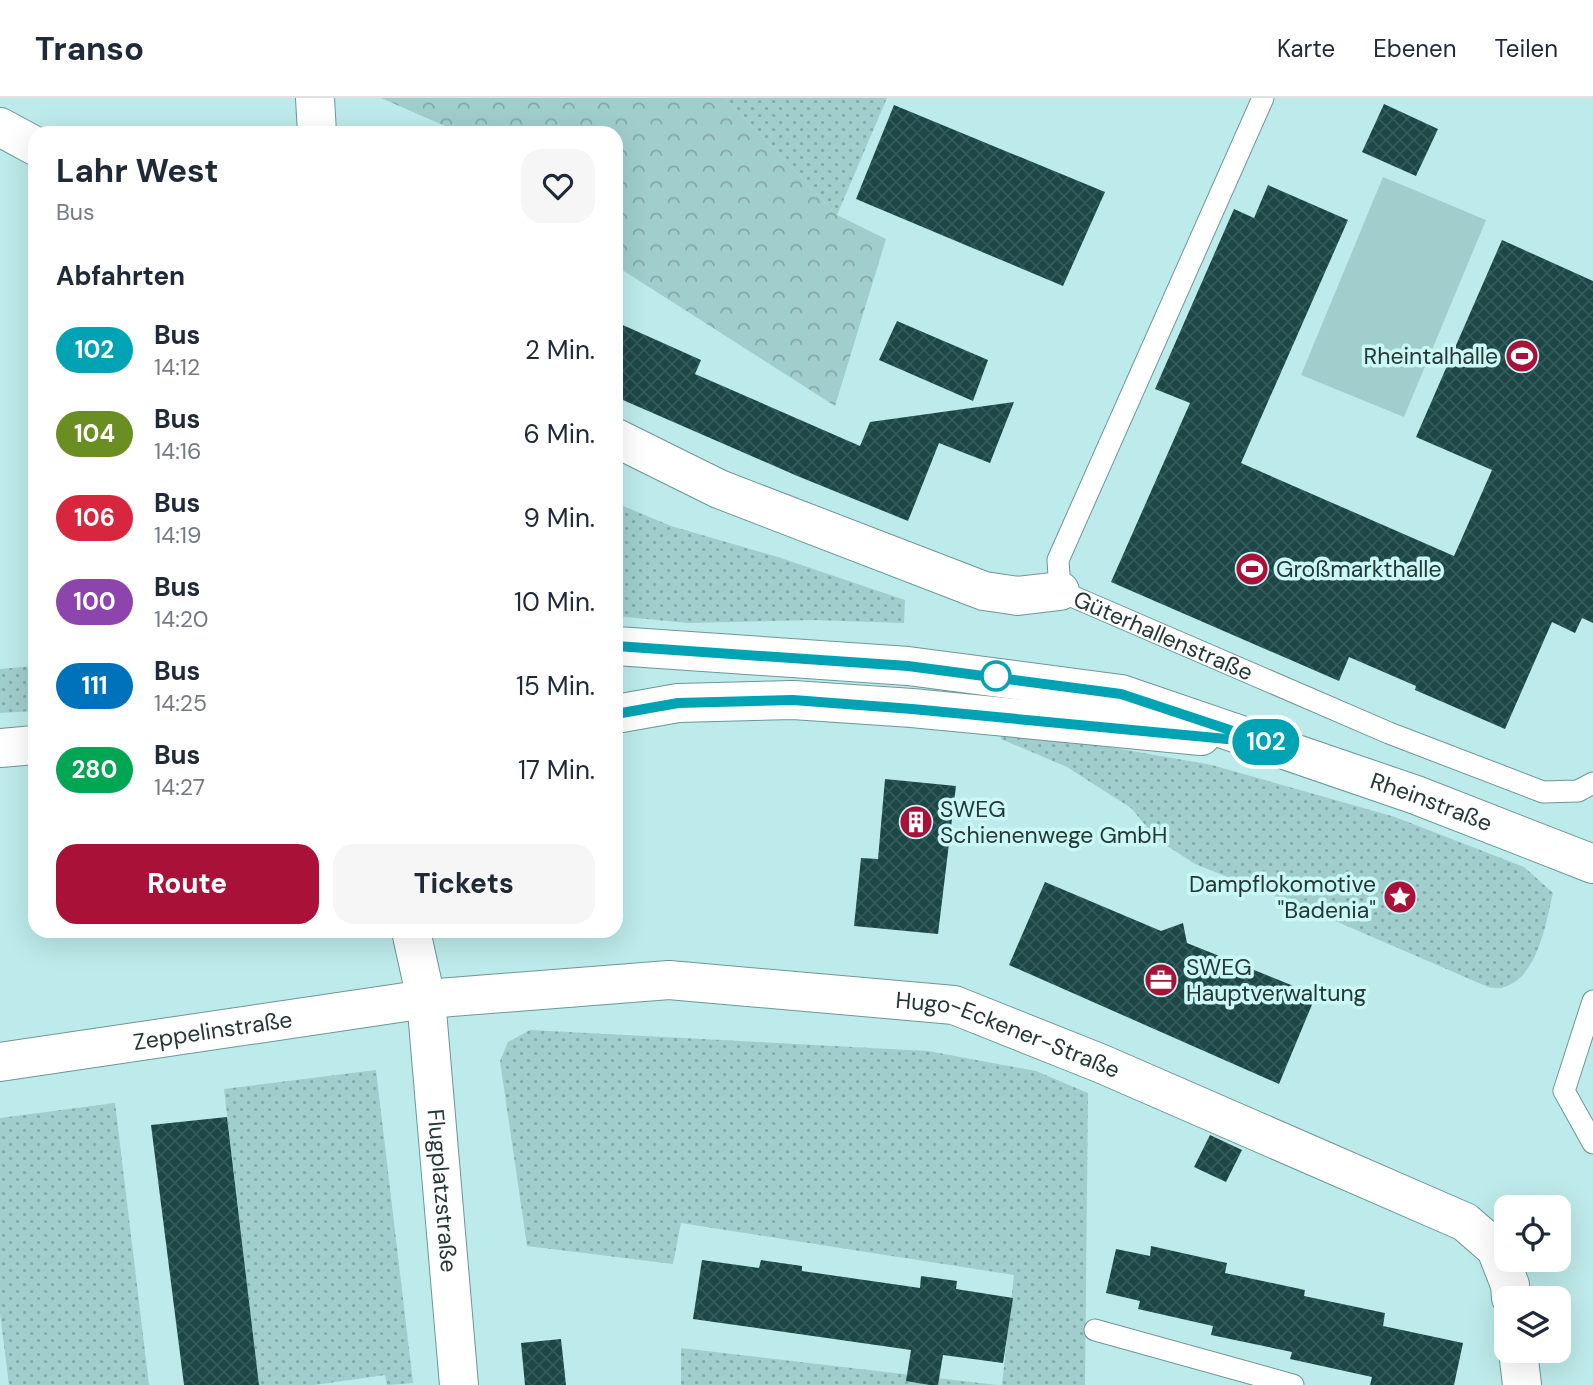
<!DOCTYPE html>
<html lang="de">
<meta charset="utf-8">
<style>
body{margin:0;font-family:"DM Sans",sans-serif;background:#f6f6f7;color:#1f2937;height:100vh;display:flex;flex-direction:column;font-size:26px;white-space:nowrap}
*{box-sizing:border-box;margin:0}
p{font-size:23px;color:#747a83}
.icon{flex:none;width:38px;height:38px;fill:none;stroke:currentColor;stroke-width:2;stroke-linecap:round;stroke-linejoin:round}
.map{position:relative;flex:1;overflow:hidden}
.side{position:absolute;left:28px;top:28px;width:595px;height:812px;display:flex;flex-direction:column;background:#fff;border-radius:21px;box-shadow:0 7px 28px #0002}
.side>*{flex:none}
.badge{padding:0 14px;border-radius:23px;font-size:24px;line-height:46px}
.tools{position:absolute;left:1494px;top:1097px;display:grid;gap:14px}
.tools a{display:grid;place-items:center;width:77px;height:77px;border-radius:14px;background:#fff;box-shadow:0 7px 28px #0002;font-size:35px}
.map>.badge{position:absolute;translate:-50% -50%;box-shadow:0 0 0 4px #fff}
h2{padding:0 28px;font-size:26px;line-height:63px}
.round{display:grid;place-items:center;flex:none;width:74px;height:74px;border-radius:21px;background:#f6f6f7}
.summary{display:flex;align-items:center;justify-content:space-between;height:119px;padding:0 28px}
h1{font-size:33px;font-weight:700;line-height:52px}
.primary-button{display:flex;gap:14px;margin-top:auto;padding:14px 28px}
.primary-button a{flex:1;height:80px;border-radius:21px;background:#a91138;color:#fff;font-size:28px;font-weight:700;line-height:80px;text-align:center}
.primary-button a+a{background:#f6f6f7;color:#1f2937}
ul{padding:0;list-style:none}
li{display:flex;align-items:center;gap:21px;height:84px;padding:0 28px}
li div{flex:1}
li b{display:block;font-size:26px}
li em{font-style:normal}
li .badge{min-width:77px;font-weight:700;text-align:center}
header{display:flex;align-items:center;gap:42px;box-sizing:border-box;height:98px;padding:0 35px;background:#fff;border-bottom:2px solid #e0e1e3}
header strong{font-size:33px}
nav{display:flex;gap:38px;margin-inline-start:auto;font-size:24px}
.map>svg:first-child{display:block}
.grass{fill:url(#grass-dots)}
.forest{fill:url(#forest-crowns)}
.pitch{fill:#a0cecd}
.building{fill:url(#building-cross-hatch)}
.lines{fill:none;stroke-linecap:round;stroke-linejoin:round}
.lane-casing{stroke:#6d9797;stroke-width:23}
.street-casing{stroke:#6d9797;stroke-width:40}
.secondary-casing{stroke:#6d9797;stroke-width:40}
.lane{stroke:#fff;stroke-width:21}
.street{stroke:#fff;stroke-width:38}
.secondary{stroke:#fff;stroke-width:38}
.line-casing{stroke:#fff;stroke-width:16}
.line{stroke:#00a3b4;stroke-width:10}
.stop-dot{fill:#fff;stroke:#00a3b4;stroke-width:3.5}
.labels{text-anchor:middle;stroke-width:7;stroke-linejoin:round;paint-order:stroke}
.poi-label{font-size:23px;fill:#263737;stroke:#caf8f7;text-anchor:start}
.street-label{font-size:23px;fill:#263737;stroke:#caf8f7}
</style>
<header>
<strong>Transo</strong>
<nav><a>Karte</a><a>Ebenen</a><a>Teilen</a></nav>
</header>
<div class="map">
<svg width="1593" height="1287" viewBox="0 0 1593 1287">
<defs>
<pattern id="grass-dots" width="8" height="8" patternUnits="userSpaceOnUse" patternTransform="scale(1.75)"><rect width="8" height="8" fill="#a0cecd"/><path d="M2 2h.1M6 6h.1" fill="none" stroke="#82a8a7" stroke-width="1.8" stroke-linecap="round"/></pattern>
<pattern id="forest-crowns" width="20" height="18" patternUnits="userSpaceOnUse" patternTransform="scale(1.75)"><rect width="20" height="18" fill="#a0cecd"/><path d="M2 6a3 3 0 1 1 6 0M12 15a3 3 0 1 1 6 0" fill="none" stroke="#82a8a7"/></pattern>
<pattern id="building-cross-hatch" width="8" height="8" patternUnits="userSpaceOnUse" patternTransform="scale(1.75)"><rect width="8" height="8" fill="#1d4747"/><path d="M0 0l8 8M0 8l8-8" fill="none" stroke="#355a5a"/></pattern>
</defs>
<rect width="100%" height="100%" fill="#bdeaea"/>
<!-- grass -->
<g class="grass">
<polygon points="725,0 887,0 837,117"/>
<polygon points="616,405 671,428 778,459 905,502 904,525 812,522 688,525 616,518"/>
<polygon points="35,568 35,613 0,615 0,571"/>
<path d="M1001,630L1212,667L1395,719L1524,769L1553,795C1546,824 1538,879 1504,889C1500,891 1492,890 1488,889L1303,809L1195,766L1158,742L1131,710L1067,669L1001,641Z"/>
<polygon points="530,932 928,953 1036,973 1088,995 1085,1287 1002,1287 1014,1177 681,1125 673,1166 527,1148 500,963 508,944"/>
<polygon points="376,972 413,1285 387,1287 385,1277 314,1287 259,1287 224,991"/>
<polygon points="115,1005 149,1287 9,1287 0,1215 0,1020"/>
<polygon points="681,1250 997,1287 681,1287"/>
</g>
<!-- forest -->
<polygon class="forest" points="381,0 725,0 837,117 886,141 835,308 616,168 616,112 619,105 616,103 616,35 461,35"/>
<!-- pitch -->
<polygon class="pitch" points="1383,79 1486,122 1404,319 1301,277"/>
<!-- building -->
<g class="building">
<polygon points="1384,6 1438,31 1416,78 1362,54"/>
<polygon points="894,7 1105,94 1063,188 856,101"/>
<polygon points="1268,87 1348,122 1241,365 1454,458 1492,372 1416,339 1502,142 1593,183 1593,525 1582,520 1575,535 1552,524 1505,631 1415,592 1416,588 1349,559 1339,583 1111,484 1190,305 1155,291 1234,111 1254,120"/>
<polygon points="897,223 988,262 973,303 879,262"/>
<polygon points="616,224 701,262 695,276 860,348 870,324 1014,304 990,365 939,345 908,423 795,377 616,299"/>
<polygon points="885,681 956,688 938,836 854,828 861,760 878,761"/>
<polygon points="1045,784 1161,833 1183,825 1187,845 1316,897 1279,986 1009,867"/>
<polygon points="227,1019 259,1287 184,1287 151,1027"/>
<polygon points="1210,1037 1242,1052 1226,1084 1194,1069"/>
<polygon points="1151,1148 1227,1165 1225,1175 1305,1192 1304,1198 1385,1215 1383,1228 1463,1245 1454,1287 1370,1287 1372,1279 1290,1261 1292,1254 1211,1237 1213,1228 1138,1211 1140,1203 1106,1195 1116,1151 1150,1158"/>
<polygon points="702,1162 759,1170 761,1162 802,1168 802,1173 920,1190 921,1178 957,1183 956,1191 1013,1200 1003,1265 943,1257 938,1287 930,1287 906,1283 911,1252 693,1221"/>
<polygon points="561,1241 566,1287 525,1287 521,1245"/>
</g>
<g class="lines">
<defs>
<g id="lane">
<path id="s1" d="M1263,0L1058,462L1060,493L1389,635L1543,694L1578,693L1593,685"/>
<polyline points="1593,903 1564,993 1593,1045"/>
<polyline points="1095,1232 1293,1287"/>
</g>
<g id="street">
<polyline points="0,29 35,48"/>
<polyline points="616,340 719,391 984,493 1018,498 1060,493"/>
<path id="s2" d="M0,964L426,901L669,882L954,907L1102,966L1465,1124L1496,1151L1510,1187L1511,1200"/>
<polyline points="1518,1253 1522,1287"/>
</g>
<g id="secondary">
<polyline points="315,0 317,35"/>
<path id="s3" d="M616,548L908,568L1121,596L1416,697L1593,766"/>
<polyline points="616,616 678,605 793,602 912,610 1201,638"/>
<polyline points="0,650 35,647"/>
<path id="s4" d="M411,833L426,901L459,1287"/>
</g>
</defs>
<!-- lane casing -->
<use href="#lane" class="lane-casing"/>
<!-- street casing -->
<use href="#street" class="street-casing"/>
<!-- secondary casing -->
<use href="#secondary" class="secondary-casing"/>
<!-- lane -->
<use href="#lane" class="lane"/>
<!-- street -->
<use href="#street" class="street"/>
<!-- secondary -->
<use href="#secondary" class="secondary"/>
</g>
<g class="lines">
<defs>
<polyline id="line" points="616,548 908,568 1121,596 1269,645 912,611 793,602 678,605 616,616"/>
</defs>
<!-- line casing -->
<use href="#line" class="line-casing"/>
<!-- line -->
<use href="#line" class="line"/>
</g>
<!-- icons -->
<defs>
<symbol id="stadium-disc" viewBox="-11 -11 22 22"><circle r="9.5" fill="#a91138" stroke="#caf8f7"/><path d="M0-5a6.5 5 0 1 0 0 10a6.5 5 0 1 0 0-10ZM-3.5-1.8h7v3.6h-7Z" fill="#fff"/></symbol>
<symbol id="building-disc" viewBox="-11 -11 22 22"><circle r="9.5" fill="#a91138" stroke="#caf8f7"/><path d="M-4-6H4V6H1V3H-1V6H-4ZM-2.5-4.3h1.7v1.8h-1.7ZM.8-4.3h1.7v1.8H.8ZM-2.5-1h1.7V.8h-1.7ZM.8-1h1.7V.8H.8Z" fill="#fff"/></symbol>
<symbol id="sight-disc" viewBox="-11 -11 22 22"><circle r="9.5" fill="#a91138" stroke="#caf8f7"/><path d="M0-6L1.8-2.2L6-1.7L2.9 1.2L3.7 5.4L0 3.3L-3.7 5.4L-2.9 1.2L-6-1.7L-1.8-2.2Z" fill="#fff"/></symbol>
<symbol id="office-disc" viewBox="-11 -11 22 22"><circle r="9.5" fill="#a91138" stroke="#caf8f7"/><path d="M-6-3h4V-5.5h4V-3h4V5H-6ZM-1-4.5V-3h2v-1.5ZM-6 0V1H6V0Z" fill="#fff"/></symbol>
</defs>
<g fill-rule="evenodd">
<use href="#stadium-disc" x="1503" y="239" width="38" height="38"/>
<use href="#stadium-disc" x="1233" y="452" width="38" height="38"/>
<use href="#building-disc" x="897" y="705" width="38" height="38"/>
<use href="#sight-disc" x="1381" y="780" width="38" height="38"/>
<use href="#office-disc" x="1142" y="863" width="38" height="38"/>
</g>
<!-- markers -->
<circle class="stop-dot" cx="996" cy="578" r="14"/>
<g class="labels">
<!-- poi labels -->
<g class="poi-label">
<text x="1498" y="266" text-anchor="end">Rheintalhalle</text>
<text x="1276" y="479">Großmarkthalle</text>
<text x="940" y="719">SWEG<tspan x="940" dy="26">Schienenwege GmbH</tspan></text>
<text x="1376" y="794" text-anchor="end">Dampflokomotive<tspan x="1376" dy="26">"Badenia"</tspan></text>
<text x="1186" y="877">SWEG<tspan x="1186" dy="26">Hauptverwaltung</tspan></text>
</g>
<!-- street labels -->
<g class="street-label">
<text dy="8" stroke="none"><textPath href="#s1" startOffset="649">Güterhallenstraße</textPath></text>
<text dy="8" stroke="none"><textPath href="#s3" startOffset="836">Rheinstraße</textPath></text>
<text dy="8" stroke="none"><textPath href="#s2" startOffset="215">Zeppelinstraße</textPath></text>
<text dy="8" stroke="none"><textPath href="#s2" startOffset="1020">Hugo-Eckener-Straße</textPath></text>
<text dy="8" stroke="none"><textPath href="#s4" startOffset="262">Flugplatzstraße</textPath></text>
</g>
</g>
</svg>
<div class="tools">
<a><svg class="icon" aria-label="locate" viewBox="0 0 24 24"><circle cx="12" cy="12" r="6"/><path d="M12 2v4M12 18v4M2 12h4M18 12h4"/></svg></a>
<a><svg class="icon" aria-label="layers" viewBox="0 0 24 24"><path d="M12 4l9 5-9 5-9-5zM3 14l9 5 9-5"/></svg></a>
</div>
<b class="badge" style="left:1266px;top:644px;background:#00a3b4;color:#fff">102</b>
<section class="side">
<div class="summary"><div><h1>Lahr West</h1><p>Bus</p></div><a class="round"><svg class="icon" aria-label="heart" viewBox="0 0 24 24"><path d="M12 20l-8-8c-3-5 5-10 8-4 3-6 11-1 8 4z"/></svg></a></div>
<h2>Abfahrten</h2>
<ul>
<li><span class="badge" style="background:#00a3b4;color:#fff">102</span><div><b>Bus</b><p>14:12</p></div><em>2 Min.</em></li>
<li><span class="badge" style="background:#6b8e23;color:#fff">104</span><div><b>Bus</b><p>14:16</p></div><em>6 Min.</em></li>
<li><span class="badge" style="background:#d7263d;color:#fff">106</span><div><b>Bus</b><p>14:19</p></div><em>9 Min.</em></li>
<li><span class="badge" style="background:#8e44ad;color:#fff">100</span><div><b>Bus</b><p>14:20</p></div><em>10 Min.</em></li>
<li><span class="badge" style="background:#0072bc;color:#fff">111</span><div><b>Bus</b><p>14:25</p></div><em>15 Min.</em></li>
<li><span class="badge" style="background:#00a651;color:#fff">280</span><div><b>Bus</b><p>14:27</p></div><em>17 Min.</em></li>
</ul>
<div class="primary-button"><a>Route</a><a>Tickets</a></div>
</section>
</div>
